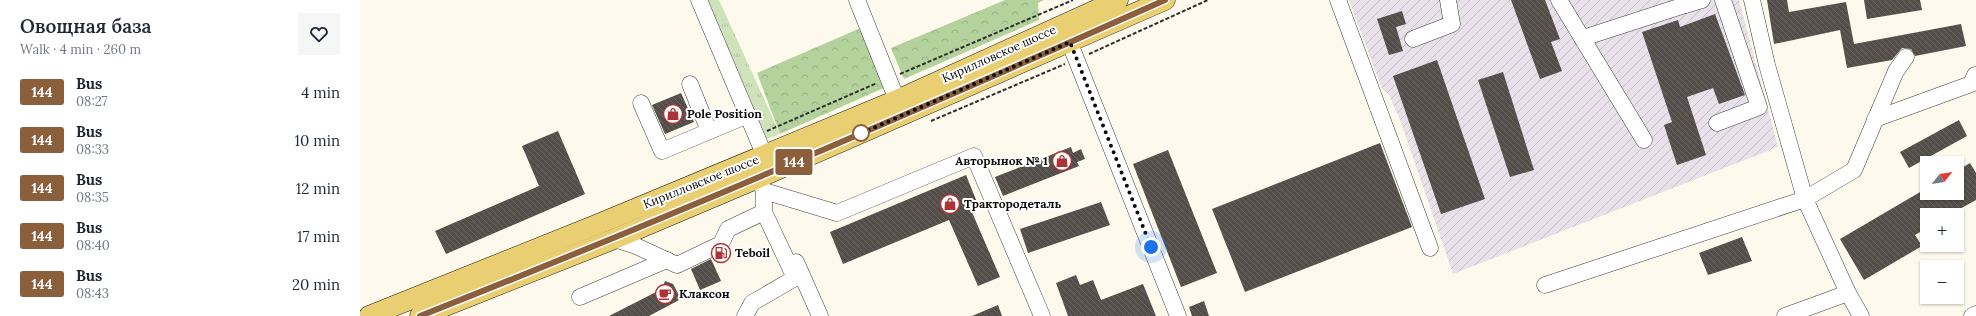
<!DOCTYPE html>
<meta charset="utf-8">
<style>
body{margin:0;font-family:Lora,serif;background:#f6f6f7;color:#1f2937;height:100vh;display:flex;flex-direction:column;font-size:15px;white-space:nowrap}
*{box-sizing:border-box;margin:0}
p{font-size:13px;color:#747a83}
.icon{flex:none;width:22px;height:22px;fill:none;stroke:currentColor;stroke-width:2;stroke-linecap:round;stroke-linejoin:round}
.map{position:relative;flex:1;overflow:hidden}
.side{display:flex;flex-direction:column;background:#fff;width:360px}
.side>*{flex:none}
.badge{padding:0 8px;border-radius:3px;font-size:14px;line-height:26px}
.needle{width:26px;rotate:60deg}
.fabs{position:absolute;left:1560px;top:156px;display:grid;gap:8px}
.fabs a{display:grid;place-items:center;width:44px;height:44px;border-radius:0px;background:#fff;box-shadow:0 1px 3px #0004;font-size:20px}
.you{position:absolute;width:20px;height:20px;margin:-10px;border:3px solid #fff;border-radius:50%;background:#1a73e8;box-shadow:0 0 0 6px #1a73e833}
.map>.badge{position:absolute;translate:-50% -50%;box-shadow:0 0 0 2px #fff}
.round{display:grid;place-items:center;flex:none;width:42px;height:42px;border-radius:0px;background:#f6f6f7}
.head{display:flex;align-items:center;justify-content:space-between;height:68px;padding:0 20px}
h1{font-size:19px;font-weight:600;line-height:30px}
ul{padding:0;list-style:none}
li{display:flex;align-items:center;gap:12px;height:48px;padding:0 20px}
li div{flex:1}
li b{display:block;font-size:15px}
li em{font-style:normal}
li .badge{min-width:44px;font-weight:700;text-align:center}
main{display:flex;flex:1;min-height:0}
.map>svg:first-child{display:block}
.industrial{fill:url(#industrial-furrows)}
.grass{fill:url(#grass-tufts)}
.forest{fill:url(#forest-crowns)}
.building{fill:url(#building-back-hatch)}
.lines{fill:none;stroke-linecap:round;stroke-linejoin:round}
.minor-casing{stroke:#3f3f3f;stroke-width:17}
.major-casing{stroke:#1d1d1d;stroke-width:21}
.path{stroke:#2e2e2e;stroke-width:2;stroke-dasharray:4 2;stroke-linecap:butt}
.minor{stroke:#fff;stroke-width:16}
.major{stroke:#e9cf71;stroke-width:20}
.line-casing{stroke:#fff;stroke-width:9}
.line{stroke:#8b5e3c;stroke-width:6}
.walk{stroke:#0c0c0c;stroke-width:4;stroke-dasharray:0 7.2}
.stop-dot{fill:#fff;stroke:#8b5e3c;stroke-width:2}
.labels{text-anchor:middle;stroke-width:4;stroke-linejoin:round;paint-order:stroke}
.street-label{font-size:12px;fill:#0c0c0c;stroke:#fff}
.poi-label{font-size:12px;font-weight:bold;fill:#0c0c0c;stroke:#fff;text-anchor:start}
</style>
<main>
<section class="side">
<div class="head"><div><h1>Овощная база</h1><p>Walk · 4 min · 260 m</p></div><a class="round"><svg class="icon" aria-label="heart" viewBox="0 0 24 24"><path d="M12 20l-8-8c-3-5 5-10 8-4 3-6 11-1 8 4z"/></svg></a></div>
<ul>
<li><span class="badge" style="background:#8b5e3c;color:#fff">144</span><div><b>Bus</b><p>08:27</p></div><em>4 min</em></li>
<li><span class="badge" style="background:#8b5e3c;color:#fff">144</span><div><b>Bus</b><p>08:33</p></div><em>10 min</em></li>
<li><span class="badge" style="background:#8b5e3c;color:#fff">144</span><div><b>Bus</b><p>08:35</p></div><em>12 min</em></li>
<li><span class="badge" style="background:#8b5e3c;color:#fff">144</span><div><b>Bus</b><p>08:40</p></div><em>17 min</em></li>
<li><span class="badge" style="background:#8b5e3c;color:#fff">144</span><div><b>Bus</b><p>08:43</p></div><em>20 min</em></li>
</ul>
</section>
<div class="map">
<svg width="1616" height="316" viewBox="0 0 1616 316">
<defs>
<pattern id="industrial-furrows" width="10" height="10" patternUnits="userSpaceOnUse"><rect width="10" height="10" fill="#e9e1ea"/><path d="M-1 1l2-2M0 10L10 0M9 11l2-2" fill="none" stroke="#c7c0c8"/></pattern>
<pattern id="grass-tufts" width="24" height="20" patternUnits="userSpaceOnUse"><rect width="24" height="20" fill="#cfe3ba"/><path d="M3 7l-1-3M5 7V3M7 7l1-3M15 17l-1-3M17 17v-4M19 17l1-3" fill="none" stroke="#b1c29f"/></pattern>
<pattern id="forest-crowns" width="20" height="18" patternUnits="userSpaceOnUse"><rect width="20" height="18" fill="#b3d29c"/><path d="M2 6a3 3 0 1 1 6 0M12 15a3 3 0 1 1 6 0" fill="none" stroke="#99b385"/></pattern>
<pattern id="building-back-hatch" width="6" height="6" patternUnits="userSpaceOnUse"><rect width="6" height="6" fill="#534e4a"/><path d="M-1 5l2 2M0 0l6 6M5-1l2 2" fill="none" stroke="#676360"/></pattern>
</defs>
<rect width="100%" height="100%" fill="#fdfaed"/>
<!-- industrial -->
<polygon class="industrial" points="989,0 1379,0 1418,147 1093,274 1040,120 1029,95 1022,89"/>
<!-- grass -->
<polygon class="grass" points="346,0 359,0 420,134 407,139"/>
<!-- forest -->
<g class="forest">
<polygon points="645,0 684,0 678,3 679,20 544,79 531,48"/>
<polygon points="503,27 526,87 420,134 397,73"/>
</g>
<!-- building -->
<g class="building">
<polygon points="1151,0 1185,0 1200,39 1191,42 1202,71 1180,79"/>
<polygon points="1407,0 1427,0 1429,12 1486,2 1494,44 1601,24 1606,46 1555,56 1551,49 1542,48 1532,60 1487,68 1480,30 1414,44"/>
<polygon points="1504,0 1560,0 1562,10 1507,19"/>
<polygon points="1042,11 1046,24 1036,27 1043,51 1029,55 1017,19"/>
<polygon points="1355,14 1385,95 1359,104 1353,88 1327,97 1346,155 1317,165 1304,125 1312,122 1282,32 1318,20 1320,27"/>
<polygon points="1077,60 1125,199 1081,214 1033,76"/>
<polygon points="1143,72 1174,170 1150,177 1118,80"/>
<polygon points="321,93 334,122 305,134 292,105"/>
<polygon points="1599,120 1607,136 1549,168 1540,152"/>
<polygon points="198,131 225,194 86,254 75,231 179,186 162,146"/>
<polygon points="1020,143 1052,227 885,292 852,209"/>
<polygon points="711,147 713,153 721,149 725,159 717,162 719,166 643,196 635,177"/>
<polygon points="808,150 857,273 821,287 773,164"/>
<polygon points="1610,163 1616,173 1616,200 1589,215 1567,215 1567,228 1555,235 1562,246 1504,280 1480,239 1567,188 1567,193 1597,193 1597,171"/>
<polygon points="606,175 619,207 611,210 640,277 618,286 589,220 483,264 470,232"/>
<polygon points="741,202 750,225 668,253 660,229"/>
<polygon points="1382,237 1392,261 1348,275 1339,253"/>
<polygon points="351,259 361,281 340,290 331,269"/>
<polygon points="716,275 720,285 733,280 741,300 783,284 796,316 708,316 696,283"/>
<polygon points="305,281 313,284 321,299 289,316 249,316 302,289"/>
<polygon points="844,301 849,316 832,316 829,307"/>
<polygon points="638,305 642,316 612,316"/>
</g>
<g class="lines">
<defs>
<g id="minor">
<polyline points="339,0 409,166"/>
<polyline points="497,0 537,100"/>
<polyline points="978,0 1070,248"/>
<polyline points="1199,0 1284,140"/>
<polyline points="1392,0 1407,65 1445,199 1488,293 1501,316"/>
<polyline points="1325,5 1342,0"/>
<polyline points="705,31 818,316"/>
<polyline points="1223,38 1325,5 1323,0"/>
<polyline points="1053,39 1092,24 1088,0"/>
<polyline points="330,84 349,131"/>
<polyline points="281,103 302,151 388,115"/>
<polyline points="1515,119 1611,84 1615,75"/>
<polyline points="1357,123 1399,107 1363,0"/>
<polyline points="404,191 477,213 614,156 682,316"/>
<polyline points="254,239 276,246 317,265 361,244 368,229 404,212 404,191 400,182"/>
<polyline points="436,262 460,316"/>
<polyline points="1185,285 1445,199 1494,170 1536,71 1546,57"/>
<polyline points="220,297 307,260"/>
<polyline points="385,316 392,303 435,278 404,212"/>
<polyline points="1425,316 1488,293"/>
<polyline points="1612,316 1616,314"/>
</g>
<g id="major">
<polyline points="9,316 236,225 537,100 758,0"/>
<polyline points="60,316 254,239 398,178 805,0"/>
</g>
</defs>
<!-- minor casing -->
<use href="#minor" class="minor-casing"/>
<!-- major casing -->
<use href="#major" class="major-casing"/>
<!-- path -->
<g class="path">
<polyline points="729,54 848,0"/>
<polyline points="540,74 713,0"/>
<polyline points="571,121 705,64"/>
<polyline points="407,131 517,83"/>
</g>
<!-- minor -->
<use href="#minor" class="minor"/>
<!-- major -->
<use href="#major" class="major"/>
</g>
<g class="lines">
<defs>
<path id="line" d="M60,316C311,217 559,110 805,0"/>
</defs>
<!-- line casing -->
<use href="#line" class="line-casing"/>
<!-- line -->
<use href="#line" class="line"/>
<!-- walk -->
<polyline class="walk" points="501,133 495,136 710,42 791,247"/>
</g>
<!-- icons -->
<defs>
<symbol id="shop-ring" viewBox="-11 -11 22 22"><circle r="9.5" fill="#fff" stroke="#ac3436" stroke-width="1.5"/><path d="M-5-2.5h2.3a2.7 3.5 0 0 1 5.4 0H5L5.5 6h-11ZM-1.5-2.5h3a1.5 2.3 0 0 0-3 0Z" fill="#ac3436"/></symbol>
<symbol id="fuel-ring" viewBox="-11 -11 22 22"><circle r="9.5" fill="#fff" stroke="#ac3436" stroke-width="1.5"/><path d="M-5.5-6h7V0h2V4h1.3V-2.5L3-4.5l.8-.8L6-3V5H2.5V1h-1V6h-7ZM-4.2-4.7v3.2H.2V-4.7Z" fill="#ac3436"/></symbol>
<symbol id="cafe-ring" viewBox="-11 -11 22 22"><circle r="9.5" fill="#fff" stroke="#ac3436" stroke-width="1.5"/><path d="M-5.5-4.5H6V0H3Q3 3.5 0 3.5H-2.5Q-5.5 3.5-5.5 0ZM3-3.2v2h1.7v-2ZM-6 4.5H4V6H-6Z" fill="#ac3436"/></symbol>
</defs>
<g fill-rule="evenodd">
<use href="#shop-ring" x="302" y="103" width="22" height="22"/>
<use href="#shop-ring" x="691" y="150" width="22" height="22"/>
<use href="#shop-ring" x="579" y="193" width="22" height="22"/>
<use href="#fuel-ring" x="350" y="242" width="22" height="22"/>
<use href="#cafe-ring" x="294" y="283" width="22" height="22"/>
</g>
<!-- markers -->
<circle class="stop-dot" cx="501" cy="133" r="8"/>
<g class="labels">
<!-- street labels -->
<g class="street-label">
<text transform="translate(639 54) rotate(-24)" y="4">Кирилловское шоссе</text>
<text transform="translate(341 182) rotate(-22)" y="4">Кирилловское шоссе</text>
</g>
<!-- poi labels -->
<g class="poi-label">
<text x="327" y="118">Pole Position</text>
<text x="688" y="165" text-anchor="end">Авторынок № 1</text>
<text x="604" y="208">Трактородеталь</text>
<text x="375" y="257">Teboil</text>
<text x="319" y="298">Клаксон</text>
</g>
</g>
</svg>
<div class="fabs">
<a><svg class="needle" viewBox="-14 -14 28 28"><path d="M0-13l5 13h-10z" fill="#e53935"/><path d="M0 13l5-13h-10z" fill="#747a83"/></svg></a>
<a>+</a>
<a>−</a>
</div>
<div class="you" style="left:791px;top:247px"></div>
<b class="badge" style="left:434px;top:162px;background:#8b5e3c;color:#fff">144</b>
</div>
</main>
